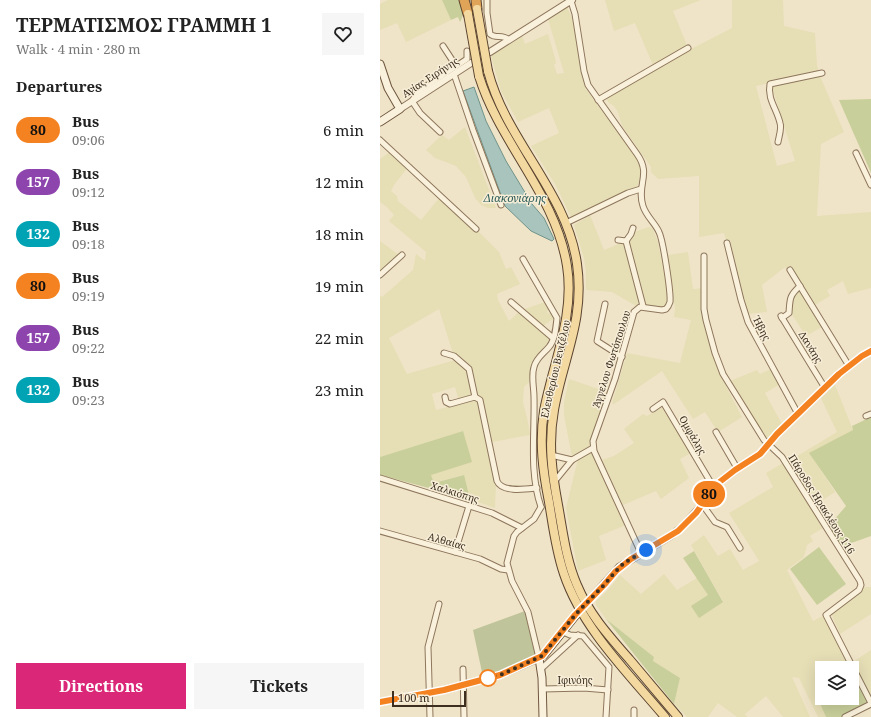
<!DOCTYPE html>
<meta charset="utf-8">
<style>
body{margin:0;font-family:"Noto Serif",serif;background:#f6f6f6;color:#222;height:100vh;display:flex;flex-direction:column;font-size:15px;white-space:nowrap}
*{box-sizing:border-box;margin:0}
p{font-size:13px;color:#767676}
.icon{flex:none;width:22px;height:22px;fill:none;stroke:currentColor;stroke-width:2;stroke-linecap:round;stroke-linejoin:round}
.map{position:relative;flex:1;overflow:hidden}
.panel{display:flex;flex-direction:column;background:#fff;width:380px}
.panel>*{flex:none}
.badge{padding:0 8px;border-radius:13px;font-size:14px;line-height:26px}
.fabs{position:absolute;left:435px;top:661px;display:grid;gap:8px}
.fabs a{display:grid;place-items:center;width:44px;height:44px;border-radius:0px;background:#fff;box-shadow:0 4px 16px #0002;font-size:20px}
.scale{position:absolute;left:12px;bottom:10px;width:74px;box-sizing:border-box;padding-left:4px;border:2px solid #3d2e20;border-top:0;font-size:11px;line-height:14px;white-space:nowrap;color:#3d2e20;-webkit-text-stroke:3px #f7eed8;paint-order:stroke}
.you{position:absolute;width:20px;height:20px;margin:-10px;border:3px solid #fff;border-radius:50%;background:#1a73e8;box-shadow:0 0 0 6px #1a73e833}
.map>.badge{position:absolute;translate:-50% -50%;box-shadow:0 0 0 2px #fff}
h2{padding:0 16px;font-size:15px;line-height:36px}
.round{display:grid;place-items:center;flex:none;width:42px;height:42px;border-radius:0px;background:#f6f6f6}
.summary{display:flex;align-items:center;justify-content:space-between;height:68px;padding:0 16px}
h1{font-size:19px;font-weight:700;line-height:30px}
.primary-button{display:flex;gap:8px;margin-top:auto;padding:8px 16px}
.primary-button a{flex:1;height:46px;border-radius:0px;background:#db2777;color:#fff;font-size:16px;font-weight:700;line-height:46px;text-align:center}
.primary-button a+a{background:#f6f6f6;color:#222}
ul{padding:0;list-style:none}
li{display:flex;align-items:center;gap:12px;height:52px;padding:0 16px}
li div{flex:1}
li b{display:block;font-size:15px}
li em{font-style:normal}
li .badge{min-width:44px;font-weight:700;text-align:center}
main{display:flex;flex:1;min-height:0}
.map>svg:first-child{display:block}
.farmland{fill:#e6deb5;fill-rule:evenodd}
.green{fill:#c9cf9b}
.cemetery{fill:#bfc49a}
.water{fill:#a9c4bc;stroke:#6f938a}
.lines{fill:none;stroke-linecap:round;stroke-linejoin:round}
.minor-casing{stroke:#8d765c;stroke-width:7}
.tertiary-casing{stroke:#8d765c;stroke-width:8}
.secondary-casing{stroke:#6f573f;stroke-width:9}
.primary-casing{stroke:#5b4430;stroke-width:10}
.motorway-casing{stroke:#5b4430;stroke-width:11}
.minor{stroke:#faf1dc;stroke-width:5}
.tertiary{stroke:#faf1dc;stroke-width:6}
.secondary{stroke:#faf1dc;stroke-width:7}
.primary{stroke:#f3d9a0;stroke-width:8}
.motorway{stroke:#e0a458;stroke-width:9}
.primary-bridge-casing{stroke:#5b4430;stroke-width:10;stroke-linecap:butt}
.primary-bridge{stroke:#f3d9a0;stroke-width:8}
.line-casing{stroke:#fff;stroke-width:9}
.line{stroke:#f58220;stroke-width:6}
.walk{stroke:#3d2e20;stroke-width:4;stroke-dasharray:0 7.2}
.stop-dot{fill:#fff;stroke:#f58220;stroke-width:2}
.labels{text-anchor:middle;stroke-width:3;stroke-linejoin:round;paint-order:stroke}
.street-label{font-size:10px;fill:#3d2e20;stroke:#f7eed8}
.water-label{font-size:11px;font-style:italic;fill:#2f5d5a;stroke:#f7eed8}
</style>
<main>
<section class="panel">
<div class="summary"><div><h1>ΤΕΡΜΑΤΙΣΜΟΣ ΓΡΑΜΜΗ 1</h1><p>Walk · 4 min · 280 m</p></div><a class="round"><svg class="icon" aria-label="heart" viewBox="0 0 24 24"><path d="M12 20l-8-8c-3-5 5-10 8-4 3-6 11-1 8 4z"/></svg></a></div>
<h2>Departures</h2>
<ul>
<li><span class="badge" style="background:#f58220;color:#111">80</span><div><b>Bus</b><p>09:06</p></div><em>6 min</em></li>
<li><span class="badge" style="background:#8e44ad;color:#fff">157</span><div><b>Bus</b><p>09:12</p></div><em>12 min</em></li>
<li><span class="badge" style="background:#00a3b4;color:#fff">132</span><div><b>Bus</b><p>09:18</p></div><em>18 min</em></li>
<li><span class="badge" style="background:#f58220;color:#111">80</span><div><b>Bus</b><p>09:19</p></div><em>19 min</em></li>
<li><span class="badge" style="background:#8e44ad;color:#fff">157</span><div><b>Bus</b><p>09:22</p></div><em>22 min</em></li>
<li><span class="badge" style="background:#00a3b4;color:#fff">132</span><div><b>Bus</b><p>09:23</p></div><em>23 min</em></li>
</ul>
<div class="primary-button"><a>Directions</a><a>Tickets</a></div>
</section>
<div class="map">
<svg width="491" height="717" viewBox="0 0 491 717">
<rect width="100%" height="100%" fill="#f0e4c8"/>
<!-- farmland -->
<g class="farmland">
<polygon points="8,0 62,0 71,20 26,42 17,23 0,30 0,4"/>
<polygon points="225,0 321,0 293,11 309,50 352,28 352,0 403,0 404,26 435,33 437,65 439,72 376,86 397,166 415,161 392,87 440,76 464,132 441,144 437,216 491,212 491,288 468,294 463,281 447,290 450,296 435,305 411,267 407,270 405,267 382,285 387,312 367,314 350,240 346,240 344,233 319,237 319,176 278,179 271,172 271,167 242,126 238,112 234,106 229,103 226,98 275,70 255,23 234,31"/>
<polygon points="187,7 193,20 205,88 254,154 259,162 261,170 260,180 257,187 191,217 175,184 151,146 179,133 169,108 138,122 121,91 111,56 142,35 145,44 168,34 175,58 176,63 174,65 177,74 184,73 168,19"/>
<polygon points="85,127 116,208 108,208 101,205 95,198 86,177 76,166 55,158 46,150 62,135 69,140"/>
<path d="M11,151L28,167L14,185L11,191L17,196L18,201L41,220L60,197L97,230L119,252L126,269L131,267L140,284L117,294L118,300L129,321L140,311L171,338V340L164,351L156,357L152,363L149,382L144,387L143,402L148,422L150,435L112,442L104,404L101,398L97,395L92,369L89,370L94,397L79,401L75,387L52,394L56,410L98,399L116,483L115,508L90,499L83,475L54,483L51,475L83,431L0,457V295L2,297L33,270L36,254L45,261L46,252L9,221L14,215L7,207L0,202V159ZM59,309L75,360L27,374L9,338Z"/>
<polygon points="210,215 224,250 241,243 246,245 261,303 258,303 256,306 232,292 206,290 206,272 204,258 194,225"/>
<polygon points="269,227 273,229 278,242 289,300 287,306 280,309 263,305 249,245 250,240 254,232"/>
<polygon points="0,241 19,255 0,272"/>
<polygon points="308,252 313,289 323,288 334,357 347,388 362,417 338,432 325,412 313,419 282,371 234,404 232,403 247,353 300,363 311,320 294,317 295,309 288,255"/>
<polygon points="419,289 442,327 426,336 411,313 408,298 410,292"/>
<polygon points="165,302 170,309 167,311 168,314 173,311 176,317 163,326 142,310"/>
<polygon points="391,369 400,384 385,393 403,426 386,439 350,381 377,370 380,374"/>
<polygon points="189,379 227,392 210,446 194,457 192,457 184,415 184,402"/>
<polygon points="455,385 473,430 430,454 455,492 435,505 409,461 457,432 441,398"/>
<polygon points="284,406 311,453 300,459 309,478 281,499 276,491 243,505 222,460 234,456 254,443 244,429 263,414 267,416"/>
<polygon points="209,452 212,453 214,456 246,525 219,536 226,560 198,571 186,508 198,459"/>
<polygon points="403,463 443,526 443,528 430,536 433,541 427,545 424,557 407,570 433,621 445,615 478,678 472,681 472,668 442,668 442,695 437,697 446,717 438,717 419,678 412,677 430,717 403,717 386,696 365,714 367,717 357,717 338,703 328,717 307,717 294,704 300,678 273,661 274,657 226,619 216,605 216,601 228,590 240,575 261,594 284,574 297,590 317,578 328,595 343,601 311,545 324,535 338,556 350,549 363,570 379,561 349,513 393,487 386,473"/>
<polygon points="485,587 491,587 491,614 460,634 451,613"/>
<polygon points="491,650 491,700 473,662"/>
</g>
<!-- green -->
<g class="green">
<path d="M62,0H82C84,9 84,15 80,22L78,17L71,20Z"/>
<polygon points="491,99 491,173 459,100"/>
<polygon points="491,417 491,536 463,546 460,546 448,527 466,506 429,453 473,430 472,426"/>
<polygon points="83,431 92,462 51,475 54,483 84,475 90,499 0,475 0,457"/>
<polygon points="439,547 466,584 437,605 410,569"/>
<polygon points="314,551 343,602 319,618 311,606 328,595 303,558"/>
<polygon points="226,619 274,657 273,661 300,678 294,704"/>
<polygon points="478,678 489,703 462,717 446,717 437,697 442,695 442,698 472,698 472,681"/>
</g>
<!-- cemetery -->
<path class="cemetery" d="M145,611L148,618L155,655C139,665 122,671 103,677L93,630Z"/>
<!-- water -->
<polygon class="water" points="94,87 106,121 126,161 152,204 164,218 174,239 172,241 151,231 125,206 83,91"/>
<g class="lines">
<defs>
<g id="minor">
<path d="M107,0V13L110,34C115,39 123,34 129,40"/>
<path d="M191,1L195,14L204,71L208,85L257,154C272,175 256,185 263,206C266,216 275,223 279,232C283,240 291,292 290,302C289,305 288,307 286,309L282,310L260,307L254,312L235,379L213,441L214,451L261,553"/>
<polyline points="63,46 76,66"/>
<polyline points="74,74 93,130 121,205"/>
<polyline points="218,100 308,48"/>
<polyline points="60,132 40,113 32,101 39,91 87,59 87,51"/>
<polyline points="0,140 96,229"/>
<path d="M398,142C399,136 402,128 400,123C397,109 387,99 390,84L442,73"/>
<polyline points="476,153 491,185"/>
<polyline points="186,223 248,193 261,189"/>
<polyline points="238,240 246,241"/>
<polyline points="246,241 263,306"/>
<polyline points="246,241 251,234 253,228"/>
<polyline points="347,243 361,300 368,322 418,414"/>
<polyline points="324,256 324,309 326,320 335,353 343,374 384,440 402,457 480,581 481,585 479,590 446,615 491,703"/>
<path d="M143,259L177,318C176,328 175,340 169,347C163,354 156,358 154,367C151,376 154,388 154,397C155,434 149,472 161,507"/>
<polyline points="410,270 469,366"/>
<polyline points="0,275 22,255"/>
<polyline points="131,302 173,338"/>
<polyline points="225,304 217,341 242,357"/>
<polyline points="401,316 445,388"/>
<path d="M402,318L409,313C410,299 409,296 420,286"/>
<polyline points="64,353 74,356 89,369 95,397"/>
<path d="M65,397L66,402L70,404L95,397L100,400L117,481C122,493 147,489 157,488"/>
<polyline points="273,409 283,402 334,488"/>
<polyline points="486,416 491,414"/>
<polyline points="336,432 357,468"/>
<polyline points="171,455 192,460"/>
<polyline points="0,478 112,513 142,528"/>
<polyline points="174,482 192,460 213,448"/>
<polyline points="322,504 335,522 347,527 360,548"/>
<polyline points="0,531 100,559 121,569 128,570"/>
<polyline points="75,552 89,506"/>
<polyline points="183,632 190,635 203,636 229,667 226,717"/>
<polyline points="159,658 148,612 132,581 127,563 134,536 137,532 154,519 161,507"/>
<polyline points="162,668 198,635"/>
<polyline points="83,669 84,717"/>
<polyline points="163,689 204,688 228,690"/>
<polyline points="50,717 48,647 59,604"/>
<polyline points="254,717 254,710"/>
<polyline points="465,717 491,704"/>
</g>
<g id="tertiary">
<polyline points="110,52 192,0"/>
<polyline points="20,109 91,63"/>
<polyline points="205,605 239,567 292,535 304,525 321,506 332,490 341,481 355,470 380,454 397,434 459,374 482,356 491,351"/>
<polyline points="0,702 64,690 120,675 159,658"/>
</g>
<g id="secondary">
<polyline points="0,64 8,88 20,109 0,122"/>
<polyline points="163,717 162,678 159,658 164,655 200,610"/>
</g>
<g id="primary">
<path d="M108,71C126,141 187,192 197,264C205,320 183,358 174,410C168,443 172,473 178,505C183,532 186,560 197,585C209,614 229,636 250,660C266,679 282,698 298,717"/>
<path d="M99,76C120,144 176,195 187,266C195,316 173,363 164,411C159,442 163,472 169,502C173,526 176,551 184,574C202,628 249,674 285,717"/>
</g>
<g id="motorway">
<polyline points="84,0 88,14"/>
<polyline points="96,0 97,9"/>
</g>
</defs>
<!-- minor casing -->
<use href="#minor" class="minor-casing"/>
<!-- tertiary casing -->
<use href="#tertiary" class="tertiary-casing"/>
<!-- secondary casing -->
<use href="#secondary" class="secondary-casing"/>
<!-- primary casing -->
<use href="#primary" class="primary-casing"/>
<!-- motorway casing -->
<use href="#motorway" class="motorway-casing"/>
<!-- minor -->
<use href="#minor" class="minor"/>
<!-- tertiary -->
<use href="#tertiary" class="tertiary"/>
<!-- secondary -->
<use href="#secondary" class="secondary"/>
<!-- primary -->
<use href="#primary" class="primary"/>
<!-- motorway -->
<use href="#motorway" class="motorway"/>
<defs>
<g id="primary-bridge">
<polyline points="97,9 108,71"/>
<polyline points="88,14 99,76"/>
</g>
</defs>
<!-- primary-bridge casing -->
<use href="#primary-bridge" class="primary-bridge-casing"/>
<!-- primary-bridge -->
<use href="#primary-bridge" class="primary-bridge"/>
</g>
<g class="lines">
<defs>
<polyline id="line" points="0,702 64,690 120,675 162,656 195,615 224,585 236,571 251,559 298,531 316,513 337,484 355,470 380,454 397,434 459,374 482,356 491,351"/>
</defs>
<!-- line casing -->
<use href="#line" class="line-casing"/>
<!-- line -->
<use href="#line" class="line"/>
<!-- walk -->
<polyline class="walk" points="108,678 120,675 162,656 195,615 224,585 236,571 244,563 266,550"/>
</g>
<!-- markers -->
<circle class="stop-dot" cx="108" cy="678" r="8"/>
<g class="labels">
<!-- street labels -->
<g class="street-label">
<text transform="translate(50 77) rotate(-33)" y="4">Αγίας Ειρήνης</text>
<text transform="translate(382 328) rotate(63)" y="4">Ήβης</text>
<text transform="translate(431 347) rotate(58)" y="4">Δανάης</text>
<text transform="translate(231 359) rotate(-72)" y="4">Άγγελου Φωτόπουλου</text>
<text transform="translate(175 369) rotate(-77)" y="4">Ελευθερίου Βενιζέλου</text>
<text transform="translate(313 435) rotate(60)" y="4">Ομφάλης</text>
<text transform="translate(75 492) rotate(17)" y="4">Χαλκιόπης</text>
<text transform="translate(442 504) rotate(58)" y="4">Πάροδος Ηρακλέους 116</text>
<text transform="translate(67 541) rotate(16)" y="4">Αλθαίας</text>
<text x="195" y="684">Ιφινόης</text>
</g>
<!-- water labels -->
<g class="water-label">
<text x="135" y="202">Διακονιάρης</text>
</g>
</g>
</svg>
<div class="fabs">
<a><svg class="icon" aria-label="layers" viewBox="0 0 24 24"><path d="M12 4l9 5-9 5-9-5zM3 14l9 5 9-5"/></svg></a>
</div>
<div class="scale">100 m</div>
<div class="you" style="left:266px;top:550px"></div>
<b class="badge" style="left:329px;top:494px;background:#f58220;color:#111">80</b>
</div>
</main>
